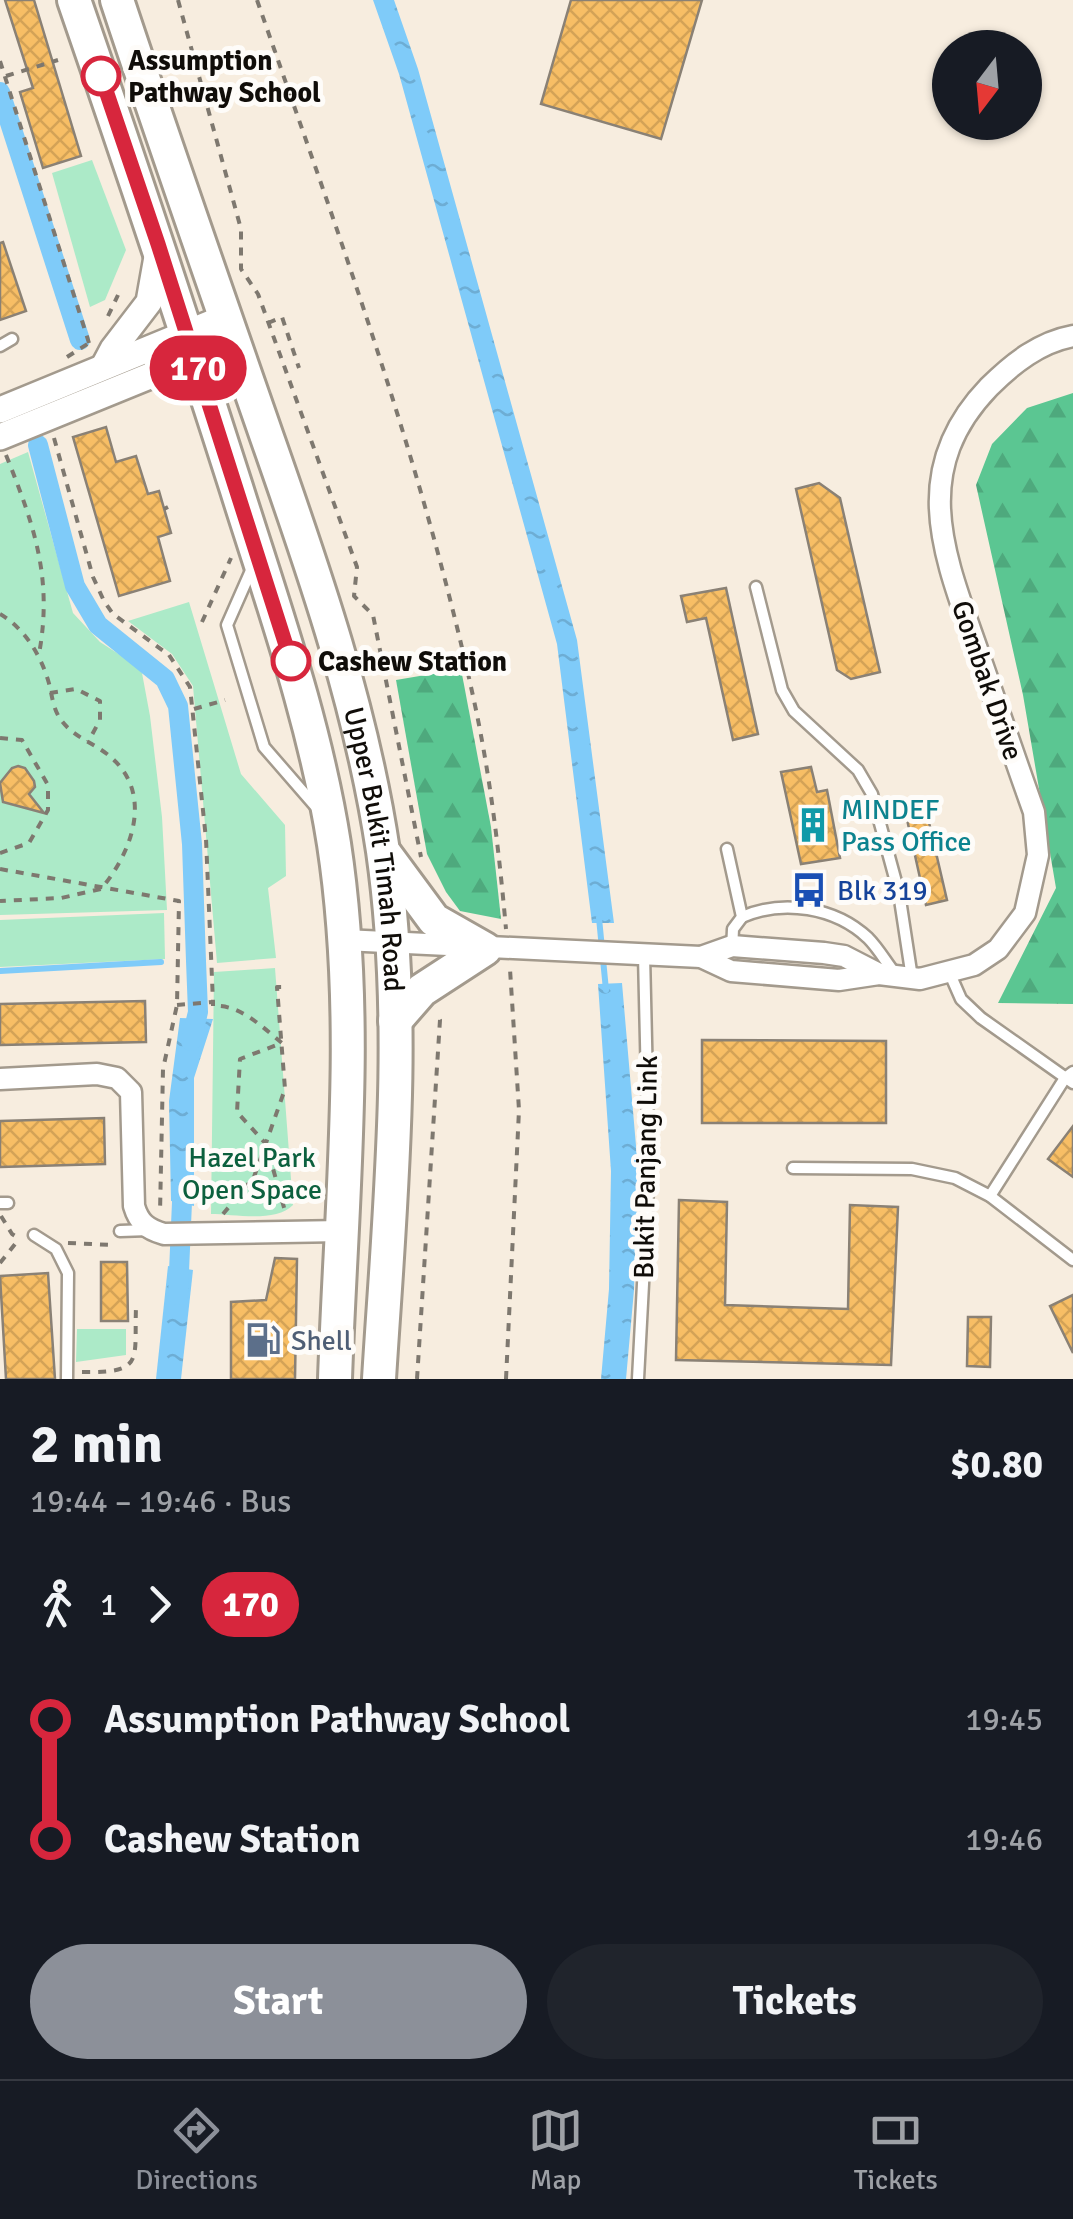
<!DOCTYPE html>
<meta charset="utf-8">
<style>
body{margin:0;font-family:Signika,sans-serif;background:#20242c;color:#f1f3f6;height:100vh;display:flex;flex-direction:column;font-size:38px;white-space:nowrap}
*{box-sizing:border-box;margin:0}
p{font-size:32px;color:#9ea1a6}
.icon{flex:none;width:55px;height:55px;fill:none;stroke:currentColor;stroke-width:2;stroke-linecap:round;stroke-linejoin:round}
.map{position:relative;height:1379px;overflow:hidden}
.panel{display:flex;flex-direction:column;background:#171b24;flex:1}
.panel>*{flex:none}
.badge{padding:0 20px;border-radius:32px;font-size:35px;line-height:65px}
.needle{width:65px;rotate:196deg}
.controls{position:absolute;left:932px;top:30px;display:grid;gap:20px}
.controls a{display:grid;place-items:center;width:110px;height:110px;border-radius:50%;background:#171b24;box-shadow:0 2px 8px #0004;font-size:50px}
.map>.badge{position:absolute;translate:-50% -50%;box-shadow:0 0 0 5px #fff}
.legs{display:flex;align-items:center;gap:15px;height:110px;padding:0 30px;font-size:32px}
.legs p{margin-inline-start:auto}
.headline{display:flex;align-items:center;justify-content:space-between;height:170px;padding:0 30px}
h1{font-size:55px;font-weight:700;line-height:75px}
.action{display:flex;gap:20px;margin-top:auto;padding:20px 30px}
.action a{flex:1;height:115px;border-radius:60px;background:#8c9099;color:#fff;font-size:40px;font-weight:700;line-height:115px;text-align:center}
.action a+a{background:#20242c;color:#f1f3f6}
ul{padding:0 30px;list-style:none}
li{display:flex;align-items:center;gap:35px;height:120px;font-size:38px}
li i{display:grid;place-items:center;width:15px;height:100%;margin:0 12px;background:currentColor}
li i::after{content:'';width:25px;height:25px;margin:-12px;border:8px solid;border-radius:50%;background:#171b24}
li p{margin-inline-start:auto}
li:first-child i{background:linear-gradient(#0000 50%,currentColor 0)}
li:last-child i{background:linear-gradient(currentColor 50%,#0000 0)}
.dock{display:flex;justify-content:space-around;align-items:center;height:140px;border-top:2px solid #363941;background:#171b24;font-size:28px;color:#9ea1a6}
.dock a{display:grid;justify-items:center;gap:5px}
.dock .active{color:#8c9099}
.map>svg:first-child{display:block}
.green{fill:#aceac8}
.forest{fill:url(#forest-firs)}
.water{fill:url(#water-ripples)}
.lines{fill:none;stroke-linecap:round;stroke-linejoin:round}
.stream{stroke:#7fcbf9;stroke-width:6}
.canal{stroke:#7fcbf9;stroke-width:20}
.building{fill:url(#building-cross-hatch);stroke:#8a8175;stroke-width:2.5}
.service-casing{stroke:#a39a8d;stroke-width:15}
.minor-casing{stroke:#a39a8d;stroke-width:25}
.tertiary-casing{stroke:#a39a8d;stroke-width:30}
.trunk-casing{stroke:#a39a8d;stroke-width:38}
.path{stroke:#7e786f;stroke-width:4;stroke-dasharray:8 8;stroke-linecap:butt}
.service{stroke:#fff;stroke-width:10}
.minor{stroke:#fff;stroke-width:20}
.tertiary{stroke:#fff;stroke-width:25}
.trunk{stroke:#fff;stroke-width:32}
.line-1-casing{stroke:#fff;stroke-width:22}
.line-1{stroke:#d7263d;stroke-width:15}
.stop-1-dot{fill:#fff;stroke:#d7263d;stroke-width:5}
.labels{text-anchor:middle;stroke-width:10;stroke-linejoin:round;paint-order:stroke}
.stop-label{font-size:28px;font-weight:bold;fill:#100d09;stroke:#fefcf9;text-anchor:start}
.street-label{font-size:28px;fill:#100d09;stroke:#fefcf9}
.culture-label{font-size:28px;fill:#0d838f;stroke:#fefcf9;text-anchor:start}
.transit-label{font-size:28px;fill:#164399;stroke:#fefcf9;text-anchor:start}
.park-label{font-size:28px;fill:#0c603e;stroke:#fefcf9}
.service-label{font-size:28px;fill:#4e5e75;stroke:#fefcf9;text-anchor:start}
</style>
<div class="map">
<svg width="1073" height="1379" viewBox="0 0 1073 1379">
<defs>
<pattern id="forest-firs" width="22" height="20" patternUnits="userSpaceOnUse" patternTransform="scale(2.5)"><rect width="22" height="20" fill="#5bc692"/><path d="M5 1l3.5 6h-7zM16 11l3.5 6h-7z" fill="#4ea97d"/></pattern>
<pattern id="water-ripples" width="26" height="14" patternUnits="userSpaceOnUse" patternTransform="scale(2.5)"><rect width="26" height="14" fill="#7fcbf9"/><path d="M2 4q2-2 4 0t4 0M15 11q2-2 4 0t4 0" fill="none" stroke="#6dadd4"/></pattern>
<pattern id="building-cross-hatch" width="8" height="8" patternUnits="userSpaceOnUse" patternTransform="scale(2.5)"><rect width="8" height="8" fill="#f7be65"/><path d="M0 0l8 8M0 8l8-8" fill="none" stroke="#d3a256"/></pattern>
</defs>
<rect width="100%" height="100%" fill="#f7eddf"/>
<!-- green -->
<g class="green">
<polygon points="92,160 126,250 105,300 90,307 52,173"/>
<polygon points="28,452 73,613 100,642 134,664 142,673 150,716 162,817 167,910 0,915 0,464"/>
<polygon points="189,602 241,774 285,825 286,876 268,888 276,958 217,963 193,686 172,654 128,621"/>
<polygon points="164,913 165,959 0,967 0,920"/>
<path d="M275,968L293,1205C276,1223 234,1214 211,1214L214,972Z"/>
<polygon points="77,1329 126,1329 126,1355 76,1362"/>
</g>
<!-- forest -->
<g class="forest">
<polygon points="1073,393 1073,1004 998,1003 1056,888 1023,695 976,485 992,444 1027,408"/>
<polygon points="461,669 491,827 501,919 460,911 446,892 427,854 396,680"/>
</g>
<!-- water -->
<g class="water">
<polygon points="373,0 394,0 418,69 577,640 614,923 592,923 557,644 399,74"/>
<polygon points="622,983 638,1169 634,1290 626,1379 601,1379 609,1289 611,1171 598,984"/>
<polygon points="180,1018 213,1019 194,1078 194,1206 171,1201 169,1101"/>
<polygon points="168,1266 193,1270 181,1379 156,1379"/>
</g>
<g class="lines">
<!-- stream -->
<g class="stream">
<polyline points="599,918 606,990"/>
<polyline points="0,971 161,962"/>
</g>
<!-- canal -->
<g class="canal">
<polyline points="0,92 80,340"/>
<polyline points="38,445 75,586 98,625 165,679 178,706 192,844 196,961 198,1012 191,1041"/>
<polyline points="178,1295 183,1179"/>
</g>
</g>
<!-- building -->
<g class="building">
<polygon points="5,0 34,0 81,156 43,168 20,92 33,88"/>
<polygon points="571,0 702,0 661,139 541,104"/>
<polygon points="3,242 26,311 0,320 0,243"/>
<polygon points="106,427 116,462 136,456 148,494 159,491 171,533 158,537 170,581 119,596 73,437"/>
<polygon points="819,483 840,498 880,672 851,679 837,670 796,489"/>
<polygon points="726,588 758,734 733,740 706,618 687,622 681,596"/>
<polygon points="18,766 25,768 34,781 35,787 29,794 44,813 3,802 0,783 12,768"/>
<polygon points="811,767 817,792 827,790 840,858 801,864 781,772"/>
<polygon points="924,801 947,900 926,905 904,806"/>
<polygon points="145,1001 146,1042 0,1045 0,1004"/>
<polygon points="702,1040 886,1041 886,1123 702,1123"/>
<polygon points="104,1118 105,1164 0,1167 0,1121"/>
<polygon points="1073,1126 1073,1177 1048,1159"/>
<polygon points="679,1200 727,1202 725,1305 848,1309 850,1205 898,1207 891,1365 676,1360"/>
<polygon points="275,1258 297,1259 295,1379 231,1379 231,1302 266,1300"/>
<polygon points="101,1262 127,1262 128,1321 101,1321"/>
<polygon points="48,1273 55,1379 6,1379 0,1276"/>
<polygon points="1073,1295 1073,1353 1050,1306"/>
<polygon points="968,1317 991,1317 990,1367 967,1366"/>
</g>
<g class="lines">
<defs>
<g id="service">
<polyline points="0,346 12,339"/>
<polyline points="253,566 227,625 264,747 317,808"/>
<polyline points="756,587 782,690 794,711 858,770 872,794 899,893 912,978"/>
<polyline points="727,849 742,917 733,929 732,950"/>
<path d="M742,917C783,899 835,907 868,938C879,949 887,964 897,976"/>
<polyline points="950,974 961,999 981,1018 1073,1083"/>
<polyline points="793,1168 912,1169 955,1178 990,1196 1073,1260"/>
<polyline points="990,1196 1065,1078 1073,1072"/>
<polyline points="0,1203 8,1203"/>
<polyline points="120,1231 149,1230"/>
<polyline points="34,1235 56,1249 68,1273 67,1379"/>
<polyline points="638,1379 649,1170 644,955"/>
</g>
<g id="minor">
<path d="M344,940L701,957L731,971L839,980L879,974L920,979L974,965L998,949L1025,913L1038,855L1034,812C1015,759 997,706 978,652C945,557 907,472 989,387C1013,363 1040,342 1073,336"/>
<polyline points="701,957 732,946 824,953 844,956 879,974"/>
<path d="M0,1079L97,1074L117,1078L131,1092L134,1206C139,1223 147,1229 164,1234L341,1231"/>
</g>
<g id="tertiary">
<polyline points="104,366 113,349 149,302 157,257"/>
<polyline points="0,410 226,317"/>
<polyline points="0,437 157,373 236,347"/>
</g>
<g id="trunk">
<path d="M74,0C130,162 184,324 236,487C273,605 315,722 334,844C361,1021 341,1201 335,1379"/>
<path id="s1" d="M117,0C166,148 218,296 269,443C316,577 362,710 383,851C408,1026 390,1203 379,1379"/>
<polyline points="386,855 434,920 485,949 422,990 395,1021"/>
</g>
</defs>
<!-- service casing -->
<use href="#service" class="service-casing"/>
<!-- minor casing -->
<use href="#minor" class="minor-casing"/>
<!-- tertiary casing -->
<use href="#tertiary" class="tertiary-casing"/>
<!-- trunk casing -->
<use href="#trunk" class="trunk-casing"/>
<!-- path -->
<g class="path">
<polyline points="178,0 241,229 241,269 258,294 357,567 354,596 373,615 421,857"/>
<path d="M257,0C337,230 421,458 473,696C490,773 499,851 506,929"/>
<polyline points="0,61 89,343"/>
<polyline points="6,76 58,60"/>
<polyline points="108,316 118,295"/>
<polyline points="268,323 282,317 299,368"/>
<polyline points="67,357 89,343"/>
<polyline points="54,438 93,577 104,601 113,614 169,655 190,687 206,839 213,1002"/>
<path d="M6,455C34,525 53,578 39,654"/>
<polyline points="164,509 168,507"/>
<path d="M0,614C24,628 40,654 48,680C52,693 52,705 59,717C71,736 90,741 107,754C155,791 133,851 101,889L61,898L0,901"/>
<polyline points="202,622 231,558"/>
<polyline points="50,693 76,689 100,701 100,720 88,742"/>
<polyline points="194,709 225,700"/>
<polyline points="0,738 22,740 48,785 48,810 29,843 0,853"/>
<polyline points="0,869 179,901 177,1005 163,1069 160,1213"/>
<path d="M177,1005L213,1002V1006C240,1004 262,1027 282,1043L240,1059L237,1112L266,1144L285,1211"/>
<polyline points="223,1214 254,1177 285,1089 277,987 285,987"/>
<polyline points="1,1216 12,1234 20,1239"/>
<polyline points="68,1243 113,1245"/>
<polyline points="0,1263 19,1239"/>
<path d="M82,1372C145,1373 134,1361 136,1307"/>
<polyline points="417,1379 440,1020 437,1015"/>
<polyline points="506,1379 519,1110 510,969"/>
</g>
<!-- service -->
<use href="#service" class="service"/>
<!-- minor -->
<use href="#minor" class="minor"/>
<!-- tertiary -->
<use href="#tertiary" class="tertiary"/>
<!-- trunk -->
<use href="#trunk" class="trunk"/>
</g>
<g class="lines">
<defs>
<polyline id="line-1" points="101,76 158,244 291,661"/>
</defs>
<!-- line-1 casing -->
<use href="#line-1" class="line-1-casing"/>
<!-- line-1 -->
<use href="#line-1" class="line-1"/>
</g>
<!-- icons -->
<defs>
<symbol id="building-bare" viewBox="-9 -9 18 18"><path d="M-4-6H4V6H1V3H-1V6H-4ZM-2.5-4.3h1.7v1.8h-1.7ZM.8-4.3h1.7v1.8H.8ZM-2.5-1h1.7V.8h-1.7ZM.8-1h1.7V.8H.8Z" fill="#0f9aa8" stroke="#fefcf9" stroke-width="2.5" paint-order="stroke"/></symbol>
<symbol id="bus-bare" viewBox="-9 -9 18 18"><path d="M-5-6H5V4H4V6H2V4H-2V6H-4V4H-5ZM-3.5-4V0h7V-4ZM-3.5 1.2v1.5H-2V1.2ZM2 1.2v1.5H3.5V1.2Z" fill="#1a4fb4" stroke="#fefcf9" stroke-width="2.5" paint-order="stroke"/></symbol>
<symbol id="fuel-bare" viewBox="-9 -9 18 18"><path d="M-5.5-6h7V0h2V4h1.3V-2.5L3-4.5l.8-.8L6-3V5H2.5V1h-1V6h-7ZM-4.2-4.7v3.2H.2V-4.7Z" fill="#5c6f8a" stroke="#fefcf9" stroke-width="2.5" paint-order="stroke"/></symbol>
</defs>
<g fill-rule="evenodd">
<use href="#building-bare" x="788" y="800" width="50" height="50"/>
<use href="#bus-bare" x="784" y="865" width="50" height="50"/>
<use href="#fuel-bare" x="238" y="1315" width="50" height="50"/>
</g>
<!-- markers -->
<g class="stop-1-dot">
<circle cx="101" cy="76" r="18"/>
<circle cx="291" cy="661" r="18"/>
</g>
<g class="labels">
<!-- stop labels -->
<g class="stop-label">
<text x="128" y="70">Assumption<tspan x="128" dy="32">Pathway School</tspan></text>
<text x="318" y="671">Cashew Station</text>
</g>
<!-- street labels -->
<g class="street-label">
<text transform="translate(988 680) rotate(71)" y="10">Gombak Drive</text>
<text dy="10" stroke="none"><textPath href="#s1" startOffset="890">Upper Bukit Timah Road</textPath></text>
<text transform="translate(645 1167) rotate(-89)" y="10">Bukit Panjang Link</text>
</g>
<!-- culture labels -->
<g class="culture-label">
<text x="841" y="819">MINDEF<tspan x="841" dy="32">Pass Office</tspan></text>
</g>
<!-- transit labels -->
<g class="transit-label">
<text x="837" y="900">Blk 319</text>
</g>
<!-- park labels -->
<g class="park-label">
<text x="252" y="1167">Hazel Park<tspan x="252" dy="32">Open Space</tspan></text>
</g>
<!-- service labels -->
<g class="service-label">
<text x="291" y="1350">Shell</text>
</g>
</g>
</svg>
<div class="controls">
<a><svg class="needle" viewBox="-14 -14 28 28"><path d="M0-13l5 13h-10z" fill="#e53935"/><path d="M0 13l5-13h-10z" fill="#9ea1a6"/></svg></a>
</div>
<b class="badge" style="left:198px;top:368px;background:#d7263d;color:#fff">170</b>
</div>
<section class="panel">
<div class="headline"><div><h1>2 min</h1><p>19:44 – 19:46 · Bus</p></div><b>$0.80</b></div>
<div class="legs"><svg class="icon" aria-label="walk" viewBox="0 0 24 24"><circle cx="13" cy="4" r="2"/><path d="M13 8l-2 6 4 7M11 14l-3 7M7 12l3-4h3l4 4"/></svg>1<svg class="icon" aria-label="forward" viewBox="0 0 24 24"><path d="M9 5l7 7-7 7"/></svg><b class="badge" style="background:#d7263d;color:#fff">170</b></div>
<ul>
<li><i style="color:#d7263d"></i><b>Assumption Pathway School</b><p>19:45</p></li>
<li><i style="color:#d7263d"></i><b>Cashew Station</b><p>19:46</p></li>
</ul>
<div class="action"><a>Start</a><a>Tickets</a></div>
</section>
<nav class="dock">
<a class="active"><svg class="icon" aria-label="directions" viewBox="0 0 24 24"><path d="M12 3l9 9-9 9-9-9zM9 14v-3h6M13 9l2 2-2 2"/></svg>Directions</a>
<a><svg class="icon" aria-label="map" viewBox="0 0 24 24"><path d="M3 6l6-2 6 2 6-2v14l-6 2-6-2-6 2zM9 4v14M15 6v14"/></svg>Map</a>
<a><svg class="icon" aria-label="tickets" viewBox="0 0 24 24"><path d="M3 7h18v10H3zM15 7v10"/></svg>Tickets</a>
</nav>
